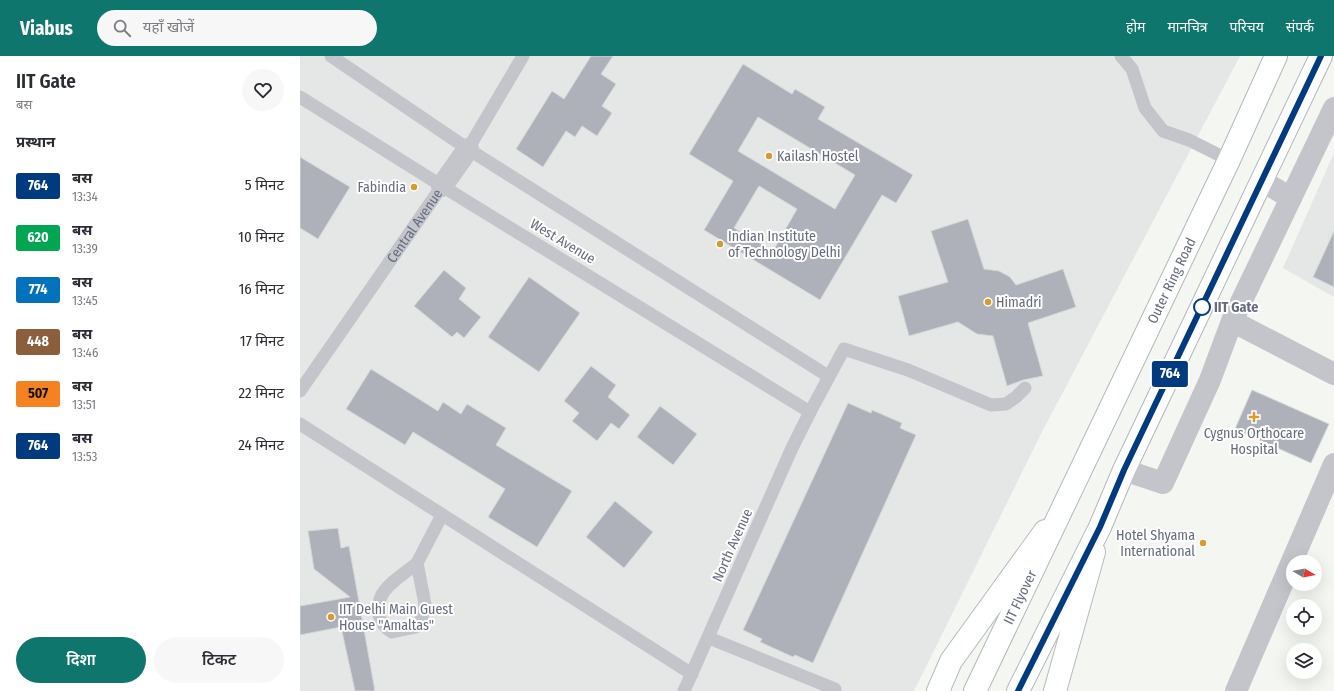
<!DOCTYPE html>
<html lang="hi">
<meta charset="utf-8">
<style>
body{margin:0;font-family:"Fira Sans Condensed","Noto Sans Devanagari",sans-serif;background:#f7f7f7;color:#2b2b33;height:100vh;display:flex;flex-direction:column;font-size:15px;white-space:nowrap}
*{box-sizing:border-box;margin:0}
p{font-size:13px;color:#7c7c81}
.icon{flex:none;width:22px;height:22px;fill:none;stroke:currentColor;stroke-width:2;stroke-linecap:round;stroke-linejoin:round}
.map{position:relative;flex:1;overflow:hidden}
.sheet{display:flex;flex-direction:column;background:#fff;width:300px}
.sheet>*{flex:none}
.badge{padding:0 8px;border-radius:3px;font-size:14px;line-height:26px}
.needle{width:26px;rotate:100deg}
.buttons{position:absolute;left:986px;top:499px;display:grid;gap:8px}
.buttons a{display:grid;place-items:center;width:36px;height:36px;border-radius:50%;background:#fff;box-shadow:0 4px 16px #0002;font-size:20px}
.map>.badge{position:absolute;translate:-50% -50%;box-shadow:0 0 0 2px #fff}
h2{padding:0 16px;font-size:15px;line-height:36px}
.round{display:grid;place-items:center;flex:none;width:42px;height:42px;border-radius:21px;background:#f7f7f7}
.overview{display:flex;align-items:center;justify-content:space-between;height:68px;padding:0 16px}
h1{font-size:19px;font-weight:600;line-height:30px}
.primary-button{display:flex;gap:8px;margin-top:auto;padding:8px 16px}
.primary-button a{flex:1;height:46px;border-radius:24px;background:#0f766e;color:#fff;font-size:16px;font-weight:600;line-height:46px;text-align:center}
.primary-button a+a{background:#f7f7f7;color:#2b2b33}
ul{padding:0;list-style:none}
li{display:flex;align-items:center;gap:12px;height:52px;padding:0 16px}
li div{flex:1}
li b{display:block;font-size:15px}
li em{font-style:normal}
li .badge{min-width:44px;font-weight:700;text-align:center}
header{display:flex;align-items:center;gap:24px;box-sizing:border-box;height:56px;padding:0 20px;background:#0f766e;color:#fff}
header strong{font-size:19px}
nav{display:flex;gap:22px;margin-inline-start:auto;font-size:14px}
.search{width:280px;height:36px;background:#f7f7f7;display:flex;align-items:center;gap:10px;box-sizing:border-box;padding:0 14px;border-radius:22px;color:#7c7c81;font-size:15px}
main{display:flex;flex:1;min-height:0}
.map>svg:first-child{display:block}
.built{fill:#e5e6e6}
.building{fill:#aeb1ba;stroke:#d6d7d5;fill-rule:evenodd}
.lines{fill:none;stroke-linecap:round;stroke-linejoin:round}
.secondary-casing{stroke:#b8b9c0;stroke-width:24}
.primary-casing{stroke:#b4b6bc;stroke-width:24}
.lane{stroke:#c4c5ca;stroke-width:13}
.street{stroke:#c4c5ca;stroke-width:22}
.secondary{stroke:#fff;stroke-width:22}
.primary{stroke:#fff;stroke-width:22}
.line-casing{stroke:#fff;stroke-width:9}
.line{stroke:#003b80;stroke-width:6}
.poi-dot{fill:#d89b30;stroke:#fff;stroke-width:1.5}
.stop-dot{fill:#fff;stroke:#003b80;stroke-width:2}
.labels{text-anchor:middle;stroke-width:4;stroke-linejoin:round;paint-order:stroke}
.poi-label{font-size:14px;fill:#666b82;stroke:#fff;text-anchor:start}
.street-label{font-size:14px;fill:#666b82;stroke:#fff}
.stop-label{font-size:14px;font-weight:bold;fill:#666b82;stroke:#fff;text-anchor:start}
</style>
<header>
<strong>Viabus</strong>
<div class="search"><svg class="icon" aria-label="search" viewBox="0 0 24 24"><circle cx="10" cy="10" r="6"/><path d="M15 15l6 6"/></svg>यहाँ खोजें</div>
<nav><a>होम</a><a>मानचित्र</a><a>परिचय</a><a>संपर्क</a></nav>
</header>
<main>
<section class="sheet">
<div class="overview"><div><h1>IIT Gate</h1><p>बस</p></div><a class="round"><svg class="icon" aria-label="heart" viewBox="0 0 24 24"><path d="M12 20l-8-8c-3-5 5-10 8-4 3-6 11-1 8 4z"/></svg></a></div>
<h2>प्रस्थान</h2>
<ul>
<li><span class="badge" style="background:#003b80;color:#fff">764</span><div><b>बस</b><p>13:34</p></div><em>5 मिनट</em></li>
<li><span class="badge" style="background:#00a651;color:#fff">620</span><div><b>बस</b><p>13:39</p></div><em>10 मिनट</em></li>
<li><span class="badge" style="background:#0072bc;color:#fff">774</span><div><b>बस</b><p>13:45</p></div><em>16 मिनट</em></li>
<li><span class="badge" style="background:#8b5e3c;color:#fff">448</span><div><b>बस</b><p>13:46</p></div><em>17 मिनट</em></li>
<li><span class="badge" style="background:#f58220;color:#111">507</span><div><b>बस</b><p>13:51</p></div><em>22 मिनट</em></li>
<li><span class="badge" style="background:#003b80;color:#fff">764</span><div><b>बस</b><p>13:53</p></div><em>24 मिनट</em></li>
</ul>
<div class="primary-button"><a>दिशा</a><a>टिकट</a></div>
</section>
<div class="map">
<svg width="1034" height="635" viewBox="0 0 1034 635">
<rect width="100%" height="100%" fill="#f4f6f2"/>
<!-- built -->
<g class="built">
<polygon points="0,0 940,0 742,376 614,635 0,635"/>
<polygon points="1034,97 1034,241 983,212"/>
</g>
<!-- building -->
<g class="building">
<polygon points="291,0 313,0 301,18 316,28 302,50 312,57 297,80 282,70 275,81 266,75 243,111 216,93 252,35 264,43"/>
<path d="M443,8L492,38L495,33L525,51L518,63L613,119L596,147L582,139L520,244L404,174L433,125L389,98ZM458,61L555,119L535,153L438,95ZM459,130L497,153L473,195L434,172Z"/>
<polygon points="0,101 50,131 18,183 0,172"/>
<polygon points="668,163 684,213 699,215 710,221 716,229 763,213 776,251 728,267 743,320 723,324 707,330 693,280 677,278 658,266 609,280 598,240 648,226 631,175"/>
<polygon points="1034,175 1034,231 1013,221"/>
<polygon points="144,214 166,232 159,243 181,261 164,282 157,276 152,281 114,250"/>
<polygon points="229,221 280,257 239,316 188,281"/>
<polygon points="291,310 316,329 308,341 330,359 319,373 311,367 297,385 272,365 279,357 264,345"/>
<polygon points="71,313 138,355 143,346 161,358 167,348 206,372 196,389 272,435 237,491 188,461 205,433 113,376 105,389 46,353"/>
<polygon points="952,334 1029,368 1011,407 935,373"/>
<polygon points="548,347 571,357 572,354 602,367 600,372 616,379 513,607 495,599 493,601 460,586 462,583 443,574"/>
<polygon points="360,350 397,378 373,409 337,381"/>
<polygon points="315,445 353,476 324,512 286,481"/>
<polygon points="38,472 41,492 49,490 75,635 55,635 41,571 0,579 0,550 50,541 14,513 8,475"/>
</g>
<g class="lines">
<defs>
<g id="secondary">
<polyline points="638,635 651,605 745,475"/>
<polyline points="755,635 794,496"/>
</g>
<g id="primary">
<path id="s2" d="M675,635L929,104L976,0"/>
<polyline points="718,635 800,471 824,414 1021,0"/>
</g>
</defs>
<!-- secondary casing -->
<use href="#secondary" class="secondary-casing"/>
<!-- primary casing -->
<use href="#primary" class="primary-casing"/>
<!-- lane -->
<g class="lane">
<polyline points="31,0 168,93 528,320"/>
<polyline points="821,0 832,13 845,52 863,75 889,84 929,104"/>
<polyline points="0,41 142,130 510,356"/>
<polyline points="168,93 223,0"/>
<path id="s1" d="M0,335L142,130"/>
<polyline points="0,368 392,618"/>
<path d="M117,507C100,522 74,533 79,559C81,567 85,572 92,576L116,571L122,562L125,548L117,507L142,459"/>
<polyline points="409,582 535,633"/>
<polyline points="384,635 492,392 510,356 544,293 608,314 691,349 706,348 716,341 725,332"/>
</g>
<!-- street -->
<g class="street">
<polyline points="962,125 991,142"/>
<polyline points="142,130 168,93"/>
<polyline points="932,265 1034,318"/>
<polyline points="824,414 863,427 910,324 932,265 1034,52"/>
<polyline points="936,635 1034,408"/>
</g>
<!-- secondary -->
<use href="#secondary" class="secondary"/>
<!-- primary -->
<use href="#primary" class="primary"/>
</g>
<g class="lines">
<defs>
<polyline id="line" points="718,635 800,471 824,414 1021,0"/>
</defs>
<!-- line casing -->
<use href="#line" class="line-casing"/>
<!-- line -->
<use href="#line" class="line"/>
</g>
<!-- markers -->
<g class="poi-dot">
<circle cx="469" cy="100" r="4"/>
<circle cx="114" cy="131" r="4"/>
<circle cx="420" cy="188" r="4"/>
<circle cx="688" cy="246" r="4"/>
<path d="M952 355h4v4h4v4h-4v4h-4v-4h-4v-4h4z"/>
<circle cx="903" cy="487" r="4"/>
<circle cx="31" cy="561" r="4"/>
</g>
<circle class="stop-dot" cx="902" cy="251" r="8"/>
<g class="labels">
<!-- poi labels -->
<g class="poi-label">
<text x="477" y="105">Kailash Hostel</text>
<text x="106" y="136" text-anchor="end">Fabindia</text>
<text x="428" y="185">Indian Institute<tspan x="428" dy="16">of Technology Delhi</tspan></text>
<text x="696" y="251">Himadri</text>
<text x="954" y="382" text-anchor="middle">Cygnus Orthocare<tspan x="954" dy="16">Hospital</tspan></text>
<text x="895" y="484" text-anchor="end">Hotel Shyama<tspan x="895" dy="16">International</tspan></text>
<text x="39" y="558">IIT Delhi Main Guest<tspan x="39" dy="16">House "Amaltas"</tspan></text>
</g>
<!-- street labels -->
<g class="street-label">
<text dy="5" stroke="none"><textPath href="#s1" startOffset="201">Central Avenue</textPath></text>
<text transform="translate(263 185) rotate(31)" y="5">West Avenue</text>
<text dy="5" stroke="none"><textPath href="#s2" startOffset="455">Outer Ring Road</textPath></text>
<text transform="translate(432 489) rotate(-66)" y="5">North Avenue</text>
<text dy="5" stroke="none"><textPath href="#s2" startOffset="104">IIT Flyover</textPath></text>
</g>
<!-- stop labels -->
<g class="stop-label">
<text x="914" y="256">IIT Gate</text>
</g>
</g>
</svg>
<div class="buttons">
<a><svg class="needle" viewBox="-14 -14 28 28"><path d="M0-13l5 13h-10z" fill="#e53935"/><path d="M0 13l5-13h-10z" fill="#7c7c81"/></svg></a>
<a><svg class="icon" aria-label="locate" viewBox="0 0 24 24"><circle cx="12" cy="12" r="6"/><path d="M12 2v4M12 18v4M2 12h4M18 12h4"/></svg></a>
<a><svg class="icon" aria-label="layers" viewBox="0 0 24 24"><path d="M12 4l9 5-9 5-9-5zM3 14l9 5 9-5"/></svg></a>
</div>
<b class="badge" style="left:870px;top:318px;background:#003b80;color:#fff">764</b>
</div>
</main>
